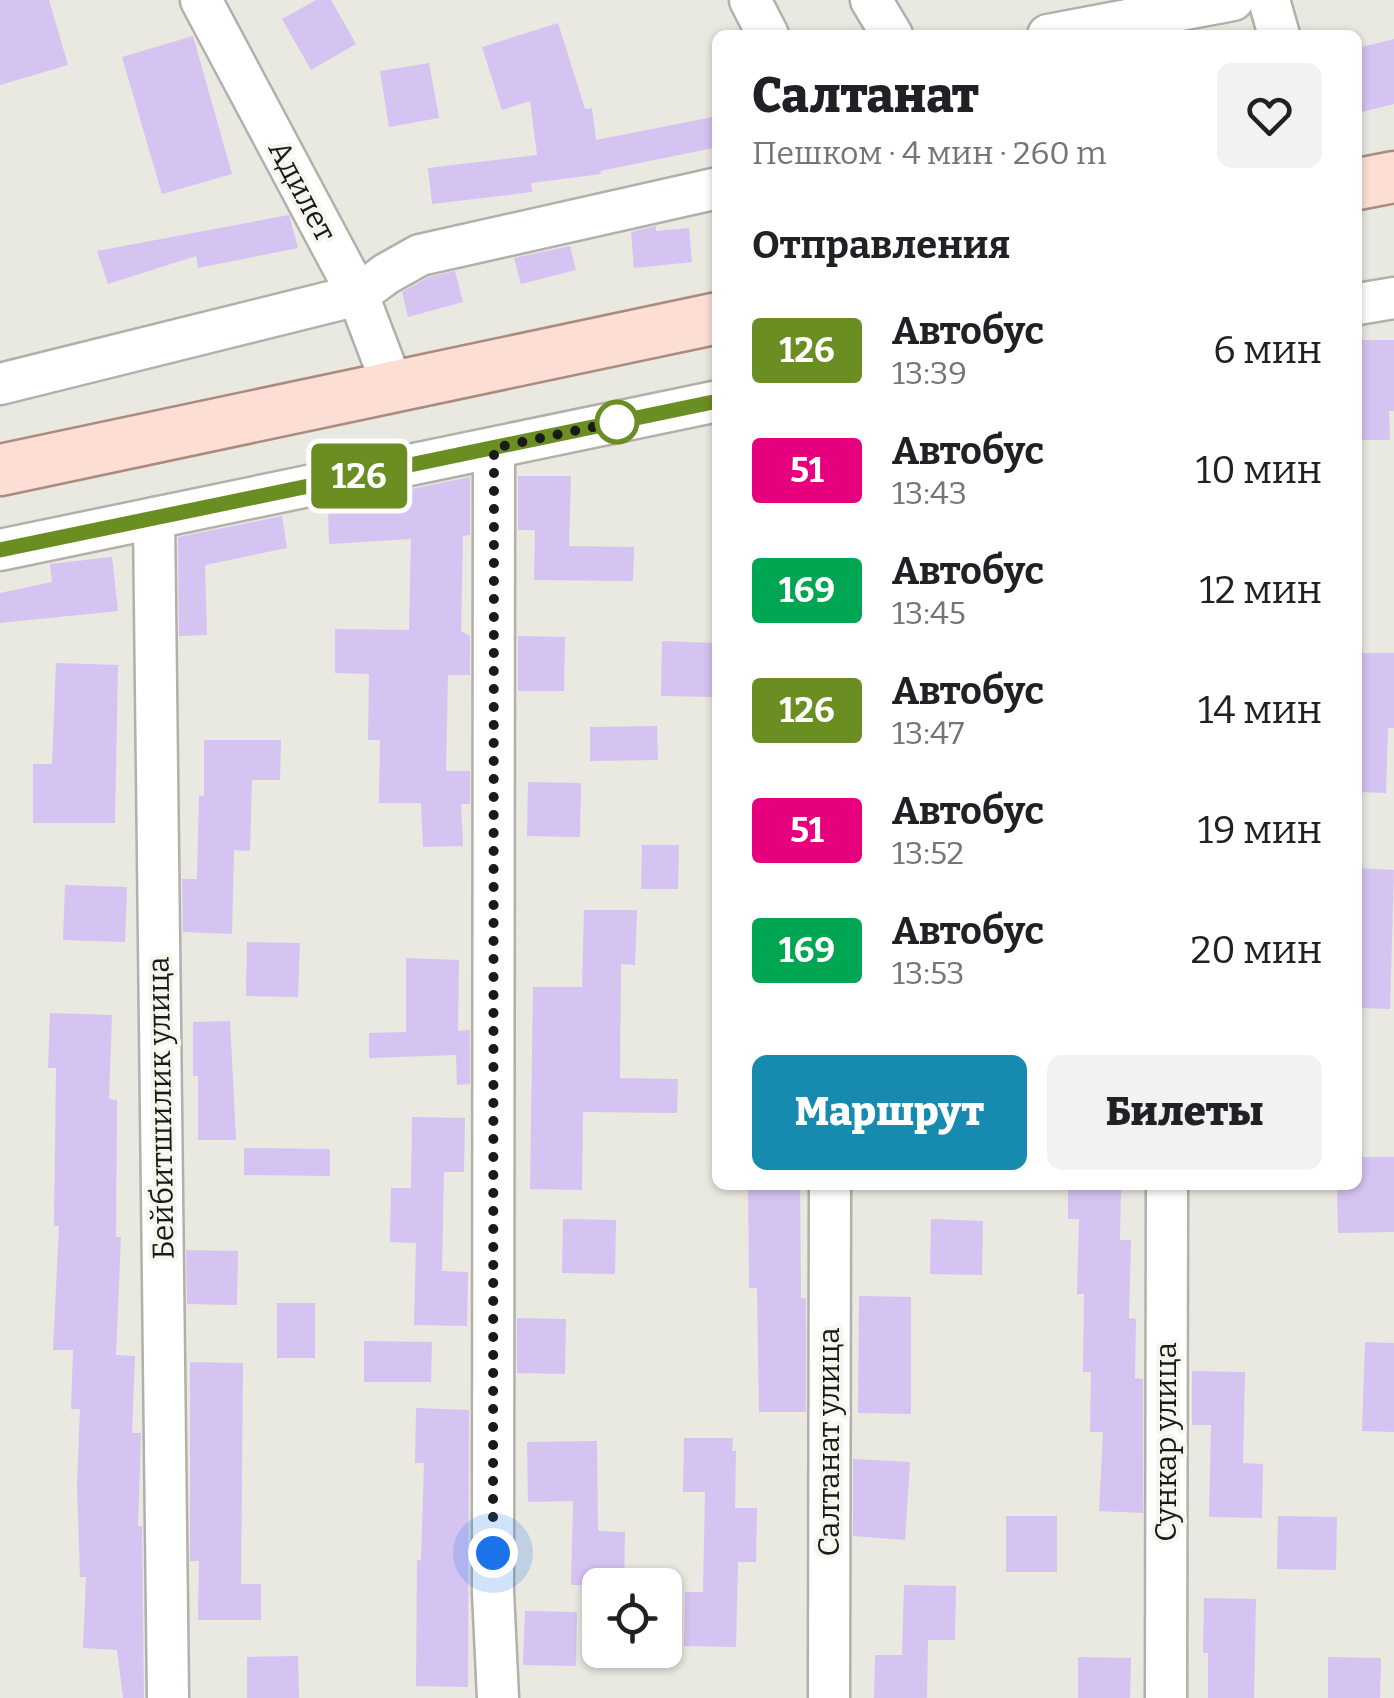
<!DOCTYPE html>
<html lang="ru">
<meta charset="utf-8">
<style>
body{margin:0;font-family:Bitter,serif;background:#f2f2f2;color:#202124;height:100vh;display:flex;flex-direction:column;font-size:38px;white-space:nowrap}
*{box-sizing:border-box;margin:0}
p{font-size:32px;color:#757577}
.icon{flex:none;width:55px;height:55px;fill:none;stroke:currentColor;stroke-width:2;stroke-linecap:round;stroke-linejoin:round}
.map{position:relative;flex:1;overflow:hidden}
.side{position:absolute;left:712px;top:30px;width:650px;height:1160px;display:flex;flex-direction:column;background:#fff;border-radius:15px;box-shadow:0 2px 8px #0004}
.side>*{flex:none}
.badge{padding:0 20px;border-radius:8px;font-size:35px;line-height:65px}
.fabs{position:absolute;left:582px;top:1568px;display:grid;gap:20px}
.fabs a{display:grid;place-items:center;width:100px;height:100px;border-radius:15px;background:#fff;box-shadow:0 2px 8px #0004;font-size:50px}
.you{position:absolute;width:50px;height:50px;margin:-25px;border:8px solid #fff;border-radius:50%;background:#1a73e8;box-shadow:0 0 0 15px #1a73e833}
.map>.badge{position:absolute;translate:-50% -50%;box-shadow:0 0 0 5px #fff}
h2{padding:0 40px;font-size:38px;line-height:90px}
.round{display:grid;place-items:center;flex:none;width:105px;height:105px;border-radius:15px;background:#f2f2f2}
.headline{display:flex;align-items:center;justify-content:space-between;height:170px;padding:0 40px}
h1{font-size:48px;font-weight:800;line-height:75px}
.cta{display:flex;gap:20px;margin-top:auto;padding:20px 40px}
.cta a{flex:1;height:115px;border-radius:15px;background:#178baf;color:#fff;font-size:40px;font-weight:800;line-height:115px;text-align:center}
.cta a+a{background:#f2f2f2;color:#202124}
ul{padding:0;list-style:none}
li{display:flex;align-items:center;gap:30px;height:120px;padding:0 40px}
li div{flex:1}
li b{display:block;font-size:38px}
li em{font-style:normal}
li .badge{min-width:110px;font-weight:700;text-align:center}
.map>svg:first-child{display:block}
.building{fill:#d5c3f2}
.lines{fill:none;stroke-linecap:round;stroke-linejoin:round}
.minor-casing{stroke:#b2b0aa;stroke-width:45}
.major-casing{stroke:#ac8b7f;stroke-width:55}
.minor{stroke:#fff;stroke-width:40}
.major{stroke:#fcded4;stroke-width:50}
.line-casing{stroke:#fff;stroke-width:22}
.line{stroke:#6b8e23;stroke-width:15}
.walk{stroke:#1a1a18;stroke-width:10;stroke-dasharray:0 18}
.stop-dot{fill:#fff;stroke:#6b8e23;stroke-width:5}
.labels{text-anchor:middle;stroke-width:8;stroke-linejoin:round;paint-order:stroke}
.street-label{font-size:30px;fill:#1a1a18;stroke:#f6f5ee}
</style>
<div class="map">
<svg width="1394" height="1698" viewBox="0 0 1394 1698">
<rect width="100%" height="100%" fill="#e9e8e1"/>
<!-- building -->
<g class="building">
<polygon points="0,0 49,0 68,65 0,85"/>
<polygon points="316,0 331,0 356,44 311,70 282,19"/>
<polygon points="558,23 585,109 592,108 596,140 718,116 718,147 600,171 601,174 531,183 532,192 432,204 428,168 537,155 530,101 502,110 482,47"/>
<polygon points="193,36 232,174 162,194 122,57"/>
<polygon points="1394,39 1394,104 1358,113 1358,48"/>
<polygon points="429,63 439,118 389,127 380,71"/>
<polygon points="289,215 298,248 198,268 196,256 108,284 97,251"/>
<polygon points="656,226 656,231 689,228 692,262 634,268 631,232"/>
<polygon points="570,246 576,270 521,284 514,258"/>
<polygon points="455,271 463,302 408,317 402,292 429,277"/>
<polygon points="1358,340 1394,340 1394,411 1389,411 1390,440 1358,440"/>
<polygon points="518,476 571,476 569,546 634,547 633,581 534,580 535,530 518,530"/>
<polygon points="470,477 470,535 463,536 461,631 470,636 470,675 448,675 446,771 470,771 470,804 461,804 463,846 423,847 421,803 379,803 380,740 368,740 369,674 335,673 335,629 409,630 411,539 329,544 328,506"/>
<polygon points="282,516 287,548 205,565 207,635 179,636 178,537"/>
<polygon points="112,557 118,611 0,623 0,593 52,582 50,564"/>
<polygon points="518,636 565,637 564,691 518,691"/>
<polygon points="662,641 715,643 714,697 661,696"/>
<polygon points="1358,653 1394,653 1394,728 1388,728 1386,793 1358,792"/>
<polygon points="56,663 118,665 115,823 33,823 33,764 52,764"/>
<polygon points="657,726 658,760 590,761 590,727"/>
<polygon points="204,740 281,740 280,780 252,780 250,851 234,850 232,934 183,932 182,879 197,879 199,796 204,796"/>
<polygon points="528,782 581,783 580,837 527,836"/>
<polygon points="642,845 679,845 678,889 641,889"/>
<polygon points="1358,868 1394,870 1390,1009 1358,1008"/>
<polygon points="65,885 127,887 125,942 63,940"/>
<polygon points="584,910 637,910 635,965 621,964 620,1078 678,1079 677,1113 583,1112 582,1190 530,1189 533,987 582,987"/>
<polygon points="247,942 300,943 298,997 246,996"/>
<polygon points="406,958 459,960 458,1031 470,1030 470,1084 457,1085 456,1055 369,1058 369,1033 406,1032"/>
<polygon points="50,1013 112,1015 109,1099 117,1100 116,1237 121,1237 116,1355 135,1356 132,1433 141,1433 138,1526 142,1526 144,1698 123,1698 117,1650 83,1648 86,1577 80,1577 77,1486 80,1409 71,1409 73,1350 53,1350 59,1226 54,1226 56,1068 48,1068"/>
<polygon points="230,1021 236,1140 198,1140 198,1076 193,1076 193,1022"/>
<polygon points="412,1117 465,1118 464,1172 444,1172 442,1271 468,1272 467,1326 414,1325 416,1243 390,1242 391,1188 411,1188"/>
<polygon points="244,1148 330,1149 330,1176 244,1175"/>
<polygon points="1358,1157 1394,1157 1394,1232 1338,1233 1337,1185 1358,1185"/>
<polygon points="748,1185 800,1185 801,1298 806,1298 806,1412 759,1412 757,1288 749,1288"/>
<polygon points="1068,1185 1121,1185 1120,1240 1131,1240 1129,1318 1136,1319 1135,1378 1143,1379 1143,1513 1099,1511 1103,1432 1090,1432 1091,1372 1083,1372 1084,1294 1077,1294 1079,1219 1068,1219"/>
<polygon points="563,1219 616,1220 615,1274 562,1273"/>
<polygon points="931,1219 983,1221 982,1275 930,1274"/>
<polygon points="186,1250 238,1251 237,1305 187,1304"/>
<polygon points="859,1296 911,1297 911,1414 858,1413"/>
<rect x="277" y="1303" width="38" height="55"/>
<polygon points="517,1318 566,1319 565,1374 517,1373"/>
<polygon points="364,1341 432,1342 431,1382 364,1382"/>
<polygon points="1365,1342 1394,1343 1394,1432 1362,1431"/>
<polygon points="190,1362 243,1363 241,1584 261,1584 261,1620 198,1620 199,1561 190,1561"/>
<polygon points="1192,1371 1245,1372 1243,1463 1263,1464 1262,1518 1209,1517 1211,1425 1192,1425"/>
<polygon points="416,1408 469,1410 468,1687 416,1686 417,1560 421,1560 424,1463 415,1463"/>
<polygon points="684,1438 733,1438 732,1451 736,1451 735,1508 757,1508 756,1562 738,1562 736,1647 684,1646 685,1592 703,1592 705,1492 683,1492"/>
<polygon points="597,1441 598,1531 625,1532 624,1585 571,1585 573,1501 528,1502 527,1442"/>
<polygon points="853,1459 910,1462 905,1540 853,1536"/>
<rect x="1006" y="1516" width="51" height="56"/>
<polygon points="1278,1516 1337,1517 1336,1570 1277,1569"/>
<polygon points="904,1585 956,1586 955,1640 928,1640 927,1698 874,1698 875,1655 902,1655"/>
<polygon points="1204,1598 1256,1599 1254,1698 1208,1698 1208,1653 1203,1653"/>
<polygon points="525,1611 577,1612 576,1666 523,1665"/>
<polygon points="298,1656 299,1698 247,1698 247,1657"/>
<polygon points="1078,1657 1131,1658 1130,1698 1078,1698"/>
<polygon points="1328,1657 1381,1658 1380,1698 1328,1698"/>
</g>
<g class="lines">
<defs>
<g id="minor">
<polyline points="201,0 358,295 393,387"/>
<polyline points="750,0 768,35"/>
<polyline points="871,0 892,35"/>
<polyline points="1269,0 1279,35"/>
<polyline points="1048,35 1233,0"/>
<polyline points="1358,304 1394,298"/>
<polyline points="0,384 358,295 386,274 420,255 718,188"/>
<polyline points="494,448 493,1592 498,1698"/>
<polyline points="154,518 168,1698"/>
<polyline points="0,550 718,401"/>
<polyline points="829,1698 830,1185"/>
<polyline points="1166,1698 1167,1185"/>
</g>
<g id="major">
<polyline points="1358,184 1394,177"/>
<polyline points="0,470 718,318"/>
</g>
</defs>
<!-- minor casing -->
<use href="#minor" class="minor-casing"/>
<!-- major casing -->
<use href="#major" class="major-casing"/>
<!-- minor -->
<use href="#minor" class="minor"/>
<!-- major -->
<use href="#major" class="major"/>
</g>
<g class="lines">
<defs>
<polyline id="line" points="0,550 718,401"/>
</defs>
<!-- line casing -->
<use href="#line" class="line-casing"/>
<!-- line -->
<use href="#line" class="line"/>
<!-- walk -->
<polyline class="walk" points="493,1553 494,448 617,422"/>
</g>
<!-- markers -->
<circle class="stop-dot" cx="617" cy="422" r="20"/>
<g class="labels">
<!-- street labels -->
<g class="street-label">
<text transform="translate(302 191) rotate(62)" y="10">Адилет</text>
<text transform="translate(161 1108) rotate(-91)" y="10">Бейбитшилик улица</text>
<text transform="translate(829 1442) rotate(-90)" y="10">Салтанат улица</text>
<text transform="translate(1166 1442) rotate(-90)" y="10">Сункар улица</text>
</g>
</g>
</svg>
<div class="fabs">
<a><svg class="icon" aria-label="locate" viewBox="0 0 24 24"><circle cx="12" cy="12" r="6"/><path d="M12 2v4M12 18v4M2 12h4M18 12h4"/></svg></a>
</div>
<div class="you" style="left:493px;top:1553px"></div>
<b class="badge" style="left:359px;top:476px;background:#6b8e23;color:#fff">126</b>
<section class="side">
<div class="headline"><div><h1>Салтанат</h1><p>Пешком · 4 мин · 260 m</p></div><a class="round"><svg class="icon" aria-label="heart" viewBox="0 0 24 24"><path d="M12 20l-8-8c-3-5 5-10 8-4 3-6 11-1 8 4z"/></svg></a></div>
<h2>Отправления</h2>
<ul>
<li><span class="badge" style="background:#6b8e23;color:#fff">126</span><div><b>Автобус</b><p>13:39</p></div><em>6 мин</em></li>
<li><span class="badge" style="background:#e6007e;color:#fff">51</span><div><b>Автобус</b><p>13:43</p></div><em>10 мин</em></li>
<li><span class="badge" style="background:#00a651;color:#fff">169</span><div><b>Автобус</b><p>13:45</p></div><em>12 мин</em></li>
<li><span class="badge" style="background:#6b8e23;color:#fff">126</span><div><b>Автобус</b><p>13:47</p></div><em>14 мин</em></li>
<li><span class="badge" style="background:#e6007e;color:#fff">51</span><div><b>Автобус</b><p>13:52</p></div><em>19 мин</em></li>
<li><span class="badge" style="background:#00a651;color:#fff">169</span><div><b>Автобус</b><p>13:53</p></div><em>20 мин</em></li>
</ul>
<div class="cta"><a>Маршрут</a><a>Билеты</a></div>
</section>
</div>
